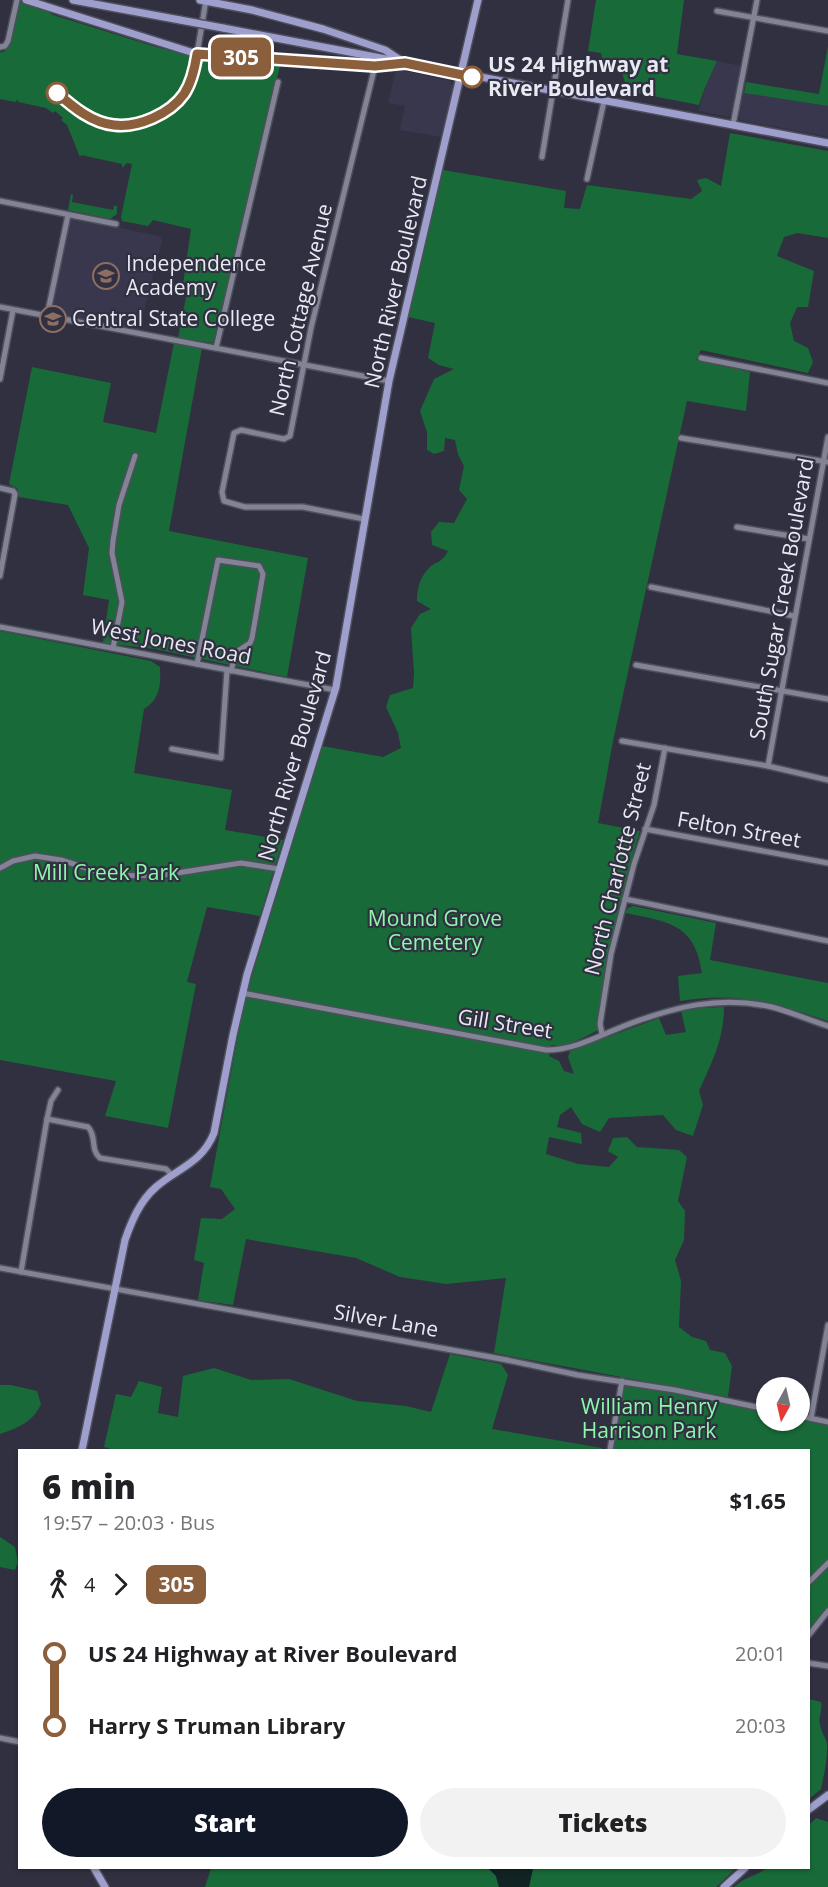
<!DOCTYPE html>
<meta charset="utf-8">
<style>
body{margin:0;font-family:"Open Sans",sans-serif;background:#f2f2f2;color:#202124;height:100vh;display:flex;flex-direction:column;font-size:22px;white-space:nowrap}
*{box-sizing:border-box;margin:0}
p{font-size:20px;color:#757577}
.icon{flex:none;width:33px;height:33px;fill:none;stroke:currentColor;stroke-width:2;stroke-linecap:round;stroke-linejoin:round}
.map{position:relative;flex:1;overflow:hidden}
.side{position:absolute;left:18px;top:1449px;width:792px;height:420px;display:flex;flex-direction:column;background:#fff;border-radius:0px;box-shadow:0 2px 4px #0004}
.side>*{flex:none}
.badge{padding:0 12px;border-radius:9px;font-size:21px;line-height:39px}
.needle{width:39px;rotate:188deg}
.fabs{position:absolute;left:756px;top:1377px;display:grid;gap:12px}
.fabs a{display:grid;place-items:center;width:54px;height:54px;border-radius:50%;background:#fff;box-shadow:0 2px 4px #0004;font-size:30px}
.map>.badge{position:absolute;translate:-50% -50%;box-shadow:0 0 0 3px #fff}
.legs{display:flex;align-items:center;gap:9px;height:66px;padding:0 24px;font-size:20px}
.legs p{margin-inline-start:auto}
.overview{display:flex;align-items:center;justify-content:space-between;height:102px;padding:0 24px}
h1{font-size:33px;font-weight:800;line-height:45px}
.button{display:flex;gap:12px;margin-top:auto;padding:12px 24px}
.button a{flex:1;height:69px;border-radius:36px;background:#111827;color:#fff;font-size:24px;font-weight:800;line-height:69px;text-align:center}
.button a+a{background:#f2f2f2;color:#202124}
ul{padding:0 24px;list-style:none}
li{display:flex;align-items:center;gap:21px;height:72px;font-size:22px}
li i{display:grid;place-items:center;width:9px;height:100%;margin:0 8px;background:currentColor}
li i::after{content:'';width:15px;height:15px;margin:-8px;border:4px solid;border-radius:50%;background:#fff}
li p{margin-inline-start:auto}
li:first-child i{background:linear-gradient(#0000 50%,currentColor 0)}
li:last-child i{background:linear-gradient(currentColor 50%,#0000 0)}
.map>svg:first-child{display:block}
.built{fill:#38374d}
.green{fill:#186b38}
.water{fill:#122323}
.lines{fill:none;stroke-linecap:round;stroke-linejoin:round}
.minor-casing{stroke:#4e4e5c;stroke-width:8}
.major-casing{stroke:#4e4e5c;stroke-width:10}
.minor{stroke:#838396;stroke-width:5}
.major{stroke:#9f9fce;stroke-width:7}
.major-bridge-casing{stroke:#4e4e5c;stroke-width:10;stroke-linecap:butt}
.major-bridge{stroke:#9f9fce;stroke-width:7}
.line-1-casing{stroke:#fff;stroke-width:14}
.line-1{stroke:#8b5e3c;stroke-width:9}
.stop-1-dot{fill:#fff;stroke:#8b5e3c;stroke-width:3}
.labels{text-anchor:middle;stroke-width:4.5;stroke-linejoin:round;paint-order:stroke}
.stop-label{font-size:21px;font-weight:bold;fill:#e9e9f4;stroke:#303040;text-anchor:start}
.poi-label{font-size:21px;fill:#e9e9f4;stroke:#303040;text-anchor:start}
.street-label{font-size:21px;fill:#e9e9f4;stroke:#303040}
.park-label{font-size:21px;fill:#8df7ab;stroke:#303040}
</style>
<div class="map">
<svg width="828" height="1887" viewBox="0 0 828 1887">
<rect width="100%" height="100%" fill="#303040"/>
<!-- built -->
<g class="built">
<polygon points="717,61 741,66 733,111 728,117 699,111 703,92"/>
<polygon points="396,69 448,80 451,82 453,90 442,137 400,130 405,106 388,103"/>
<polygon points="742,92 828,106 828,137 740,120 738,113"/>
<polygon points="71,218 159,236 162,240 139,330 53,315 52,312 69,220"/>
</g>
<!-- green -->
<g class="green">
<polygon points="596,0 684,0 677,54 717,61 703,92 699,105 627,91 621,68 604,65 601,53 588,51"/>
<polygon points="20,1 44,9 53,15 153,46 205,60 280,66 213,343 178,338 187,292 182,291 191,229 153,220 148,226 122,221 121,217 132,164 127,163 122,168 122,164 81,155 80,157 67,125 61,120 63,118 55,111 53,113 46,108 18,102 18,99 15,102 0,99 0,52 4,52 9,44"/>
<polygon points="828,46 828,106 744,93 746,82 819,94"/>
<path d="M730,133L828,151V238L797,233L784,237L777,256L814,271L808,307H797L790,323L794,341L808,348L813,362L808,373L701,350L696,360L750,372L746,411L687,401L613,741L598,823L640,831C620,894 608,957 597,1021L598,1030C582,1038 569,1047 551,1045L549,1056L559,1061L564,1071L574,1074L568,1057L570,1051L659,1018L666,1035L686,1032L681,1011L701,1008L724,1007C724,1039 712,1062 699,1091L703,1105L693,1136L676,1130L663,1115L609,1118L600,1132L582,1124L571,1107L560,1115L557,1127L581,1133L582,1144L549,1137L546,1154L578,1164L609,1167L618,1157L608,1151L613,1138L627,1137L637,1147L679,1150L687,1157L678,1201L685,1211L684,1240L675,1260L681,1281L679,1327L692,1337L706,1341L710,1350L725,1353L732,1366L728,1397L494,1353L506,1278L446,1284L400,1277L356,1258L246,1239L233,1305L198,1300L204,1263L194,1260L201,1218L222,1219L235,1209L221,1189L210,1187L244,1002L322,746L383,757L401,748L398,733L386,707L390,695L413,688L414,673L411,628L420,614L431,609L417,601C417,588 420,577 429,568C437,560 440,565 448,551L432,545L431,532L439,522L454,523L467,499L459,490L464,466L458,454L455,440L445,438L444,451L434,454L427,450V432L420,411L434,379L454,369L439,365L428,358L435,323L408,317L443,170L566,191L564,208L580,209L587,185L691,199L702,191L697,180L706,178L721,186Z"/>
<polygon points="71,194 73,195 72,202 113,210 114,206 117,206 117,214 110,219 68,210"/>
<polygon points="174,343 202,348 169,531 308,558 287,677 155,649 103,643 109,600 83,595 89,548 68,505 19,497 17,488 9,484 32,367 111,383 103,422 156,433"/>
<path d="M0,631L151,661L160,667C161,685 160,699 144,709L134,773L232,790L225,830L283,840L260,916L207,907L187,982L196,984L168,1128L105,1116L116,1081L0,1060Z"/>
<path d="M633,906L716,923L710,960L828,983V1021C773,1003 738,991 680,1001L678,976L702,973C695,923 668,922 625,913L628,908Z"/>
<polygon points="450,1354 501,1364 508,1375 492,1429 602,1448 602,1450 114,1450 104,1447 116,1394 131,1397 139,1381 162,1387 158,1413 178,1417 183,1376 214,1368 251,1380 289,1379 357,1401 406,1406 431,1412"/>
<polygon points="622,1381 766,1410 766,1420 800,1420 800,1416 828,1422 828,1611 809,1635 808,1450 610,1450"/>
<path d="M0,1385H11L37,1391L41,1404C33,1422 18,1428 0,1434Z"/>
<polygon points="0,1537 15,1547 18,1562 15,1570 0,1567"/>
<path d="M809,1699L821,1702C823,1710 818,1717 820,1725C821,1731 825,1737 827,1743C828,1757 824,1775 821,1789L809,1799Z"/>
<path d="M816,1818L828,1822V1887H734C745,1876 756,1877 766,1868H808L809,1825Z"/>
<polygon points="211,1868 488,1868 496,1876 499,1887 205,1887"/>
<polygon points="533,1868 736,1868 716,1887 529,1887"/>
</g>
<!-- water -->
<polygon class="water" points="488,1868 533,1868 529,1887 499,1887 496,1876"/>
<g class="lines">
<defs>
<g id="minor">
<polyline points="717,11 828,31"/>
<polyline points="0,47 5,46 8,41 17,0"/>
<polyline points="197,54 206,0"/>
<polyline points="733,125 757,0"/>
<polyline points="542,157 568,0"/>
<polyline points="587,179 604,101"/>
<polyline points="0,201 116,224"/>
<polyline points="0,307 389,381"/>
<polyline points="47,316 68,215"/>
<polyline points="216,348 278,82"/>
<polyline points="701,358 828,383"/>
<polyline points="0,379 13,310"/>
<polyline points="681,438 828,462"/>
<polyline points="0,488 13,491 15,494 0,576"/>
<polyline points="364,519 303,507 245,507 224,501 222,492 234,433 241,430 284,439 290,436 311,328 375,66"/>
<polyline points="737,527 809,539"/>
<polyline points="651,587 794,616"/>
<polyline points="0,627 335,690"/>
<polyline points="113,648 122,602 112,553 113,541 119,505 135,456"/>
<polyline points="197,664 218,560 259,566 263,574 252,638 250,643 236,652 231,671"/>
<polyline points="636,665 828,699"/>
<polyline points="622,741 768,766 828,780"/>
<polyline points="172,749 221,758 227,670"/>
<polyline points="768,766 828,437"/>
<polyline points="645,829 828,863"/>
<polyline points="0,868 13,861 35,856 61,860 112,876 164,875 241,863 279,869"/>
<polyline points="625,899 828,941"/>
<path d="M242,993L546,1050C574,1050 599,1036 624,1026C673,1007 720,995 772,1007C791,1012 809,1020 828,1026"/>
<polyline points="602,1034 600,1024 611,954 634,864 654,805 665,748"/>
<path d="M47,1119L88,1127C97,1136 90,1150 100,1158L166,1169L172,1175"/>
<polyline points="0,1268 507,1360 578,1375 675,1390 766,1409"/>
<polyline points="21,1272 47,1119 51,1101 58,1090"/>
<polyline points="800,1416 828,1422"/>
<polyline points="811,1418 828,1325"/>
<polyline points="610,1450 622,1381"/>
<polyline points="808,1583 828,1563"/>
<polyline points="808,1636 828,1611"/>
<polyline points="808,1663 828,1666"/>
<polyline points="0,1738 20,1742"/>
</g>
<g id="major">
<polyline points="26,0 197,54 375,66 400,64"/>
<polyline points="73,0 180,20"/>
<polyline points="200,0 252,10 323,29 385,50 403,62"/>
<polyline points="223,28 828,143"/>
<path d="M82,1450L125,1240C132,1220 140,1201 156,1187C178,1168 202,1163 214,1133L233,1035L247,975L336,687L389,381L478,0"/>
<polyline points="808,1810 828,1795"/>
<polyline points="94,1868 105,1887"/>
<polyline points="724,1887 745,1868"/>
</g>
</defs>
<!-- minor casing -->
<use href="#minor" class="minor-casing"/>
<!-- major casing -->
<use href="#major" class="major-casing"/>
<!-- minor -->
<use href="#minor" class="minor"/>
<!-- major -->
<use href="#major" class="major"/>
<defs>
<polyline id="major-bridge" points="180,20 223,28"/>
</defs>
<!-- major-bridge casing -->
<use href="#major-bridge" class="major-bridge-casing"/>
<!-- major-bridge -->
<use href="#major-bridge" class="major-bridge"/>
</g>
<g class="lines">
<defs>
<path id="line-1" d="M57,93C73,107 92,123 114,125C138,128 170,114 184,94C192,82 195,67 197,54L375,66L405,63L472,77"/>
</defs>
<!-- line-1 casing -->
<use href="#line-1" class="line-1-casing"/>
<!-- line-1 -->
<use href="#line-1" class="line-1"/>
</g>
<!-- icons -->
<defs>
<symbol id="school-ring" viewBox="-11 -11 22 22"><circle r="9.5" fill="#303040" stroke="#8d6e63" stroke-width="1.5"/><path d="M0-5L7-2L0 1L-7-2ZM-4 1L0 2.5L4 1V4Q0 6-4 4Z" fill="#8d6e63"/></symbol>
</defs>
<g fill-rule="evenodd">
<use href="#school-ring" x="91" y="261" width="30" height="30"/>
<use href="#school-ring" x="38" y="304" width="30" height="30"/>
</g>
<!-- markers -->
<g class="stop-1-dot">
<circle cx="472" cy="77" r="10"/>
<circle cx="57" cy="93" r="10"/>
</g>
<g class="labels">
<!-- stop labels -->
<g class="stop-label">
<text x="488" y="72">US 24 Highway at<tspan x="488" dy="24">River Boulevard</tspan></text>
</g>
<!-- poi labels -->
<g class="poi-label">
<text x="126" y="271">Independence<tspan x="126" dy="24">Academy</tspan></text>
<text x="72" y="326">Central State College</text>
</g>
<!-- street labels -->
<g class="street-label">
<text transform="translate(396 282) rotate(-77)" y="7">North River Boulevard</text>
<text transform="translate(301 310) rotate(-77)" y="7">North Cottage Avenue</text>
<text transform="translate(782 599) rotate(-80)" y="7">South Sugar Creek Boulevard</text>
<text transform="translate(171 642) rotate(11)" y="7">West Jones Road</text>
<text transform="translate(295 756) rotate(-74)" y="7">North River Boulevard</text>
<text transform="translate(739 830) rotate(10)" y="7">Felton Street</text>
<text transform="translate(618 869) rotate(-76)" y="7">North Charlotte Street</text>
<text transform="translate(505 1024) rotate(9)" y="7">Gill Street</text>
<text transform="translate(386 1321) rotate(10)" y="7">Silver Lane</text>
</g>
<!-- park labels -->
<g class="park-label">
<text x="106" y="880">Mill Creek Park</text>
<text x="435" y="926">Mound Grove<tspan x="435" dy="24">Cemetery</tspan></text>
<text x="649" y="1414">William Henry<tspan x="649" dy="24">Harrison Park</tspan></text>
</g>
</g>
</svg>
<div class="fabs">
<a><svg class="needle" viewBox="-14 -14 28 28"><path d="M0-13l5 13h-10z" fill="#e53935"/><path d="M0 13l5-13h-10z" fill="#757577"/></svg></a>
</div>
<b class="badge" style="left:241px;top:57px;background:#8b5e3c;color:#fff">305</b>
<section class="side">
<div class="overview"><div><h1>6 min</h1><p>19:57 – 20:03 · Bus</p></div><b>$1.65</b></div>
<div class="legs"><svg class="icon" aria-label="walk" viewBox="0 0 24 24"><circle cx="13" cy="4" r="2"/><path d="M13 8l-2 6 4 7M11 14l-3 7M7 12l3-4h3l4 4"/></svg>4<svg class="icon" aria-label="forward" viewBox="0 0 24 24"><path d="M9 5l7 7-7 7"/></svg><b class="badge" style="background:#8b5e3c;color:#fff">305</b></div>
<ul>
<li><i style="color:#8b5e3c"></i><b>US 24 Highway at River Boulevard</b><p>20:01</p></li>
<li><i style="color:#8b5e3c"></i><b>Harry S Truman Library</b><p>20:03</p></li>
</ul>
<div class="button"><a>Start</a><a>Tickets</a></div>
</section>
</div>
